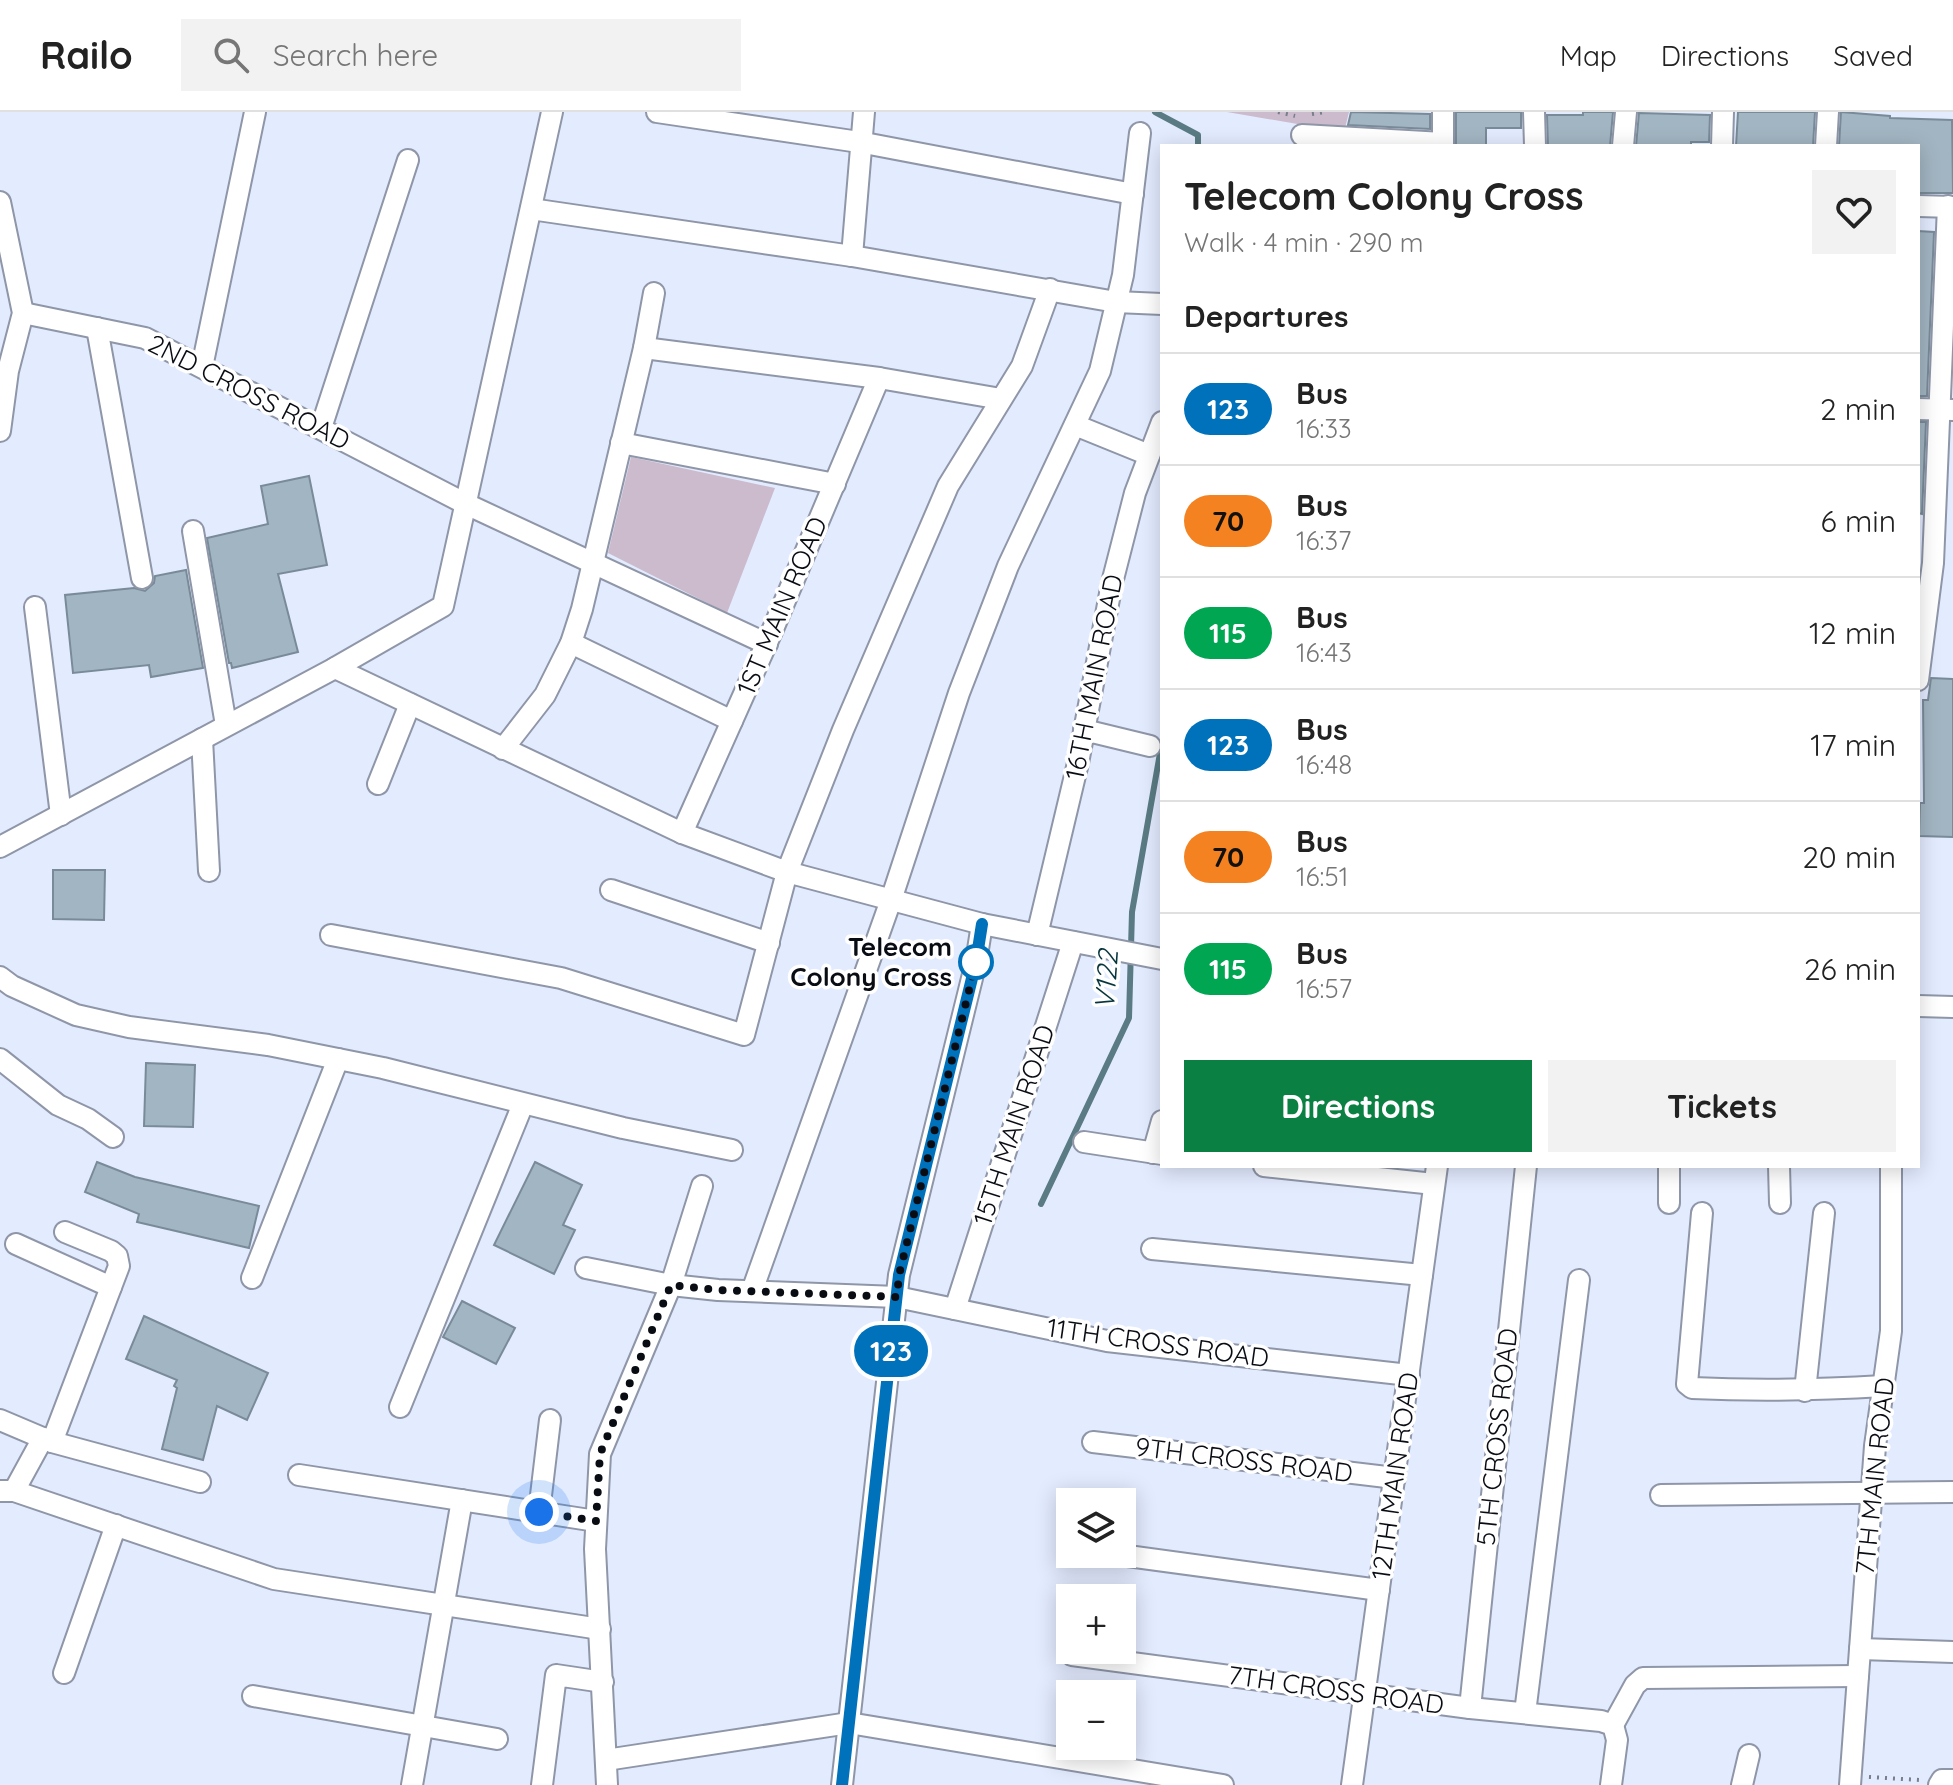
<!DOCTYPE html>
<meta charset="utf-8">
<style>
body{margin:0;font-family:Quicksand,sans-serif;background:#f2f2f2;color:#222;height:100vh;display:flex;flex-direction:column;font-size:30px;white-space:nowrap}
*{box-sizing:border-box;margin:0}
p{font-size:26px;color:#767676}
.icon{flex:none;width:44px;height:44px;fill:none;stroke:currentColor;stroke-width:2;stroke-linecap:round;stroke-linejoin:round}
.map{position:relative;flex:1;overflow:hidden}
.sheet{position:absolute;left:1160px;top:32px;width:760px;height:1024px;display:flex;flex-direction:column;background:#fff;border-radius:0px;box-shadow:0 4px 20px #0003}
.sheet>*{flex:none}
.badge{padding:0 16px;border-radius:26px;font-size:28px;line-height:52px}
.controls{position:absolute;left:1056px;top:1376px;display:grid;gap:16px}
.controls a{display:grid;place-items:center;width:80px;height:80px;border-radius:0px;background:#fff;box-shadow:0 4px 20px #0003;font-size:40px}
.you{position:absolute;width:40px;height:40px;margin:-20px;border:6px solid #fff;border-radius:50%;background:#1a73e8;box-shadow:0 0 0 12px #1a73e833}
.map>.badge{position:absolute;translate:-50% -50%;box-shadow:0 0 0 4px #fff}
h2{padding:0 24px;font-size:30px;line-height:72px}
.round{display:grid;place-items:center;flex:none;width:84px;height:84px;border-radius:0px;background:#f2f2f2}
.overview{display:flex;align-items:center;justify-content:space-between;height:136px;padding:0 24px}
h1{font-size:38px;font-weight:700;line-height:60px}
.primary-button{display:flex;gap:16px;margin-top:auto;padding:16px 24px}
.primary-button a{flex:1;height:92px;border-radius:0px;background:#0b8043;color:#fff;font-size:32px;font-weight:700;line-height:92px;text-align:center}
.primary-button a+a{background:#f2f2f2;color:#222}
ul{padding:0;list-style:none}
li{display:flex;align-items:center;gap:24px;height:112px;padding:0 24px;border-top:2px solid #e0e0e0}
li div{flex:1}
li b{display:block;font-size:30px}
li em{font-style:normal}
li .badge{min-width:88px;font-weight:700;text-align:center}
header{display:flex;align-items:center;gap:48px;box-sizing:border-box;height:112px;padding:0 40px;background:#fff;border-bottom:2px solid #e0e0e0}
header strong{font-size:38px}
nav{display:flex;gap:44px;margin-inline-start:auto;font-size:28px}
.search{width:560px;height:72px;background:#f2f2f2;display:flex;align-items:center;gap:20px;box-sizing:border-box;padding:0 28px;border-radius:0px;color:#767676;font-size:30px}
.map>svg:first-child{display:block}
.green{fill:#ccbbcd}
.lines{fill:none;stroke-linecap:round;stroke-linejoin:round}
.stream{stroke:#5a7b83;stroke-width:6}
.building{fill:#a2b5c2;stroke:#798b98;stroke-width:2}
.minor-casing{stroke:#8e96a8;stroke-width:24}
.path{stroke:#787e8b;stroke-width:4;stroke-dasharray:2 6;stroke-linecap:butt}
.minor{stroke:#fff;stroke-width:20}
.line-casing{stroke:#fff;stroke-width:18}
.line{stroke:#0072bc;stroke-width:12}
.walk{stroke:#090c12;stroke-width:8;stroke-dasharray:0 14.4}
.stop-dot{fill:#fff;stroke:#0072bc;stroke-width:4}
.labels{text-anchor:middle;stroke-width:7;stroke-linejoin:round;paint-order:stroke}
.street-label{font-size:26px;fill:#090c12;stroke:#fff}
.stop-label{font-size:26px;font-weight:bold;fill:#090c12;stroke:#fff;text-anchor:end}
.water-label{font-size:28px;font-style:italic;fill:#07353c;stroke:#fff}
</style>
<header>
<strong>Railo</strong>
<div class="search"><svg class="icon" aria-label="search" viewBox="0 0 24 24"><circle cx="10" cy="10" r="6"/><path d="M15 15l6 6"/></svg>Search here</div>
<nav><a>Map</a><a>Directions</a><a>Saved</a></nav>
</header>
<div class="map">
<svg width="1953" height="1673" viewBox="0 0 1953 1673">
<rect width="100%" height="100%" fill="#e3ebff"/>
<!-- green -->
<g class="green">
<polygon points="1227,0 1349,0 1344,20"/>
<polygon points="631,345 775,376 727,501 608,441"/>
</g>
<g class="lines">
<!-- stream -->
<g class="stream">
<polyline points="1155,0 1198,23 1198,34"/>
<polyline points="1041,1092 1129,906 1132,800 1162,630"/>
</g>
</g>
<!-- building -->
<g class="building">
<polygon points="1351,0 1430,2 1430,17 1348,13"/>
<polygon points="1456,0 1521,0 1521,16 1486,16 1486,33 1456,33"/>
<polygon points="1583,0 1613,0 1610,34 1548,34 1547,3 1583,3"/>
<polygon points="1738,0 1815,0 1813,34 1736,34"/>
<polygon points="1841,0 1890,4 1890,6 1952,8 1953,81 1918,81 1918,34 1839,34"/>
<polygon points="1639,1 1710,3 1709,30 1691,30 1691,34 1636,34"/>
<polygon points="1918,119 1934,120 1927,284 1918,284"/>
<polygon points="1918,310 1926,310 1922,402 1918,401"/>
<polygon points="309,364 327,453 278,462 298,540 232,556 231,551 229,551 207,426 268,412 261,374"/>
<polygon points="186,458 203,556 151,565 149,553 73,561 65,483 134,476 145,479 154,471 155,464"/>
<polygon points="1931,566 1953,567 1953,725 1919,724 1920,691 1924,691 1923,588 1928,588"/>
<polygon points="53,758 105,758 104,808 53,807"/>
<polygon points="146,951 195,953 193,1015 144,1014"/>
<polygon points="97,1050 135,1065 259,1094 249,1136 137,1110 139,1102 85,1080"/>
<polygon points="535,1050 582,1073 563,1113 575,1118 554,1162 494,1133"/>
<polygon points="462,1189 515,1216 496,1252 443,1225"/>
<polygon points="144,1204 268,1261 247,1308 217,1294 203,1348 162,1337 177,1276 174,1274 177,1268 126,1247"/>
</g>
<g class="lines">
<defs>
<g id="minor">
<polyline points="657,0 859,30 1133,82"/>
<polyline points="1443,0 1443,34"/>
<polyline points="1534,0 1535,34"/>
<polyline points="1302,23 1443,31"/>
<polyline points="1623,34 1626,0"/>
<polyline points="1722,34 1723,0"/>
<polyline points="1826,34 1828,0"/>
<polyline points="0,90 23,201 8,259 0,319"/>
<polyline points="1918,94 1953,95"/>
<polyline points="531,97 852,144 1116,190 1162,192"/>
<polyline points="852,144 864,0"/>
<polyline points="23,201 145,226 464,391 767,532"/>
<polyline points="97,216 142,466"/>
<polyline points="644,236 879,266 1001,287"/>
<polyline points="202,255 255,0"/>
<polyline points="1918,297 1953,298"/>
<polyline points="1075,313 1149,343"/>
<polyline points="321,316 408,48"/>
<polyline points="621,331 835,372"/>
<polyline points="193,419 226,613"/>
<polyline points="35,495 61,703"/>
<polyline points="571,531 732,609"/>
<polyline points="335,556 682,721 787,760 982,812 1162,847"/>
<polyline points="1918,568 1933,451 1948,94"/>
<polyline points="1084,618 1150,634"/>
<polyline points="202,627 209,759"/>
<polyline points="503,637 545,583 571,531 582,497 644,236 654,181"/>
<polyline points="378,672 410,592"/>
<polyline points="682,721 773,517 879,266"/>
<polyline points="0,735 335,556 443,494 552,0"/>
<polyline points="611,778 769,831"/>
<polyline points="331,823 561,866 744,923 787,760 843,618 948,374 1022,254 1050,177"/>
<polyline points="1037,823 1078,651 1112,471 1135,381 1162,310"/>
<polyline points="0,865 12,874 76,903 129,915 268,933 383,956 623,1016 732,1038"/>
<polyline points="1918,894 1953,895"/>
<polyline points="0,947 58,993 88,1007 113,1025"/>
<polyline points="1084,1030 1162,1042"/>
<polyline points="1153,1041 1162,1009"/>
<polyline points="1264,1054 1434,1072"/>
<polyline points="1669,1054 1669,1091"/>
<polyline points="1779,1054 1780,1091"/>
<path d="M1702,1101L1687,1272L1692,1276C1756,1279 1819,1278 1883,1274"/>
<polyline points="16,1132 111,1175"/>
<polyline points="1152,1137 1422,1163"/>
<polyline points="586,1156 671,1173 718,1178 897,1185 1107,1229 1409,1263"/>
<polyline points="252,1166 338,947"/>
<polyline points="752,1179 891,788 959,581 1008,454 1100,259 1123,163 1140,21"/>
<polyline points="955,1197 1073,830"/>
<polyline points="1805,1279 1824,1101"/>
<polyline points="400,1295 523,992"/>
<polyline points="0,1308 52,1330 200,1370"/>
<polyline points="52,1330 119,1154 117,1144 111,1139 65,1120"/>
<polyline points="1093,1330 1395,1366"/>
<polyline points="299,1363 596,1409"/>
<polyline points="0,1379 14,1379 274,1467 600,1517"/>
<polyline points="14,1379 43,1326"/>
<polyline points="1661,1383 1953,1380"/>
<polyline points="539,1400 550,1308"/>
<polyline points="1113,1442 1379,1478"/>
<polyline points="1860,1537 1953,1540"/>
<polyline points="1072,1543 1470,1596 1601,1609 1613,1613 1617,1628 1611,1673"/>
<polyline points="64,1561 116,1413"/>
<polyline points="253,1584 497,1627"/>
<polyline points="1470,1596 1526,1054"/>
<polyline points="1525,1601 1579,1168"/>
<polyline points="1613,1613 1635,1573 1643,1566 1858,1564"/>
<polyline points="606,1648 849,1611 1223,1673"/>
<polyline points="412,1673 462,1388"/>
<polyline points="542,1673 556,1563 603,1570"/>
<polyline points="607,1673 595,1437 600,1342 671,1173 702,1074"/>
<polyline points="842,1673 899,1163 976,850 982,812"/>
<polyline points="1352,1673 1437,1054"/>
<polyline points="1742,1673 1749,1643"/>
<polyline points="1850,1673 1875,1334 1891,1219 1891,1054"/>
<polyline points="1939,1673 1942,1668 1953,1668"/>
</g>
</defs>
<!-- minor casing -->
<use href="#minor" class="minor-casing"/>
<!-- path -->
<g class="path">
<polyline points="1278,0 1295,4"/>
<polyline points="1312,2 1326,0"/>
<polyline points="1869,1665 1920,1668"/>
</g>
<!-- minor -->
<use href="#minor" class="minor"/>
</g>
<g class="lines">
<defs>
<polyline id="line" points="842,1673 899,1163 976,850 982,812"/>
</defs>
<!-- line casing -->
<use href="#line" class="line-casing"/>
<!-- line -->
<use href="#line" class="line"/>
<!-- walk -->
<polyline class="walk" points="539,1400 596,1409 600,1342 671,1173 718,1178 897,1185 899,1163 976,850"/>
</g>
<!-- markers -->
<circle class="stop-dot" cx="976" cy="850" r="16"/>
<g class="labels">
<!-- street labels -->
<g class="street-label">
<text transform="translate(249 280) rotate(27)" y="9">2ND CROSS ROAD</text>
<text transform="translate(782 494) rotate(-67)" y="9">1ST MAIN ROAD</text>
<text transform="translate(1094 565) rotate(-79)" y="9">16TH MAIN ROAD</text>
<text transform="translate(1014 1013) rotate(-72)" y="9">15TH MAIN ROAD</text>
<text transform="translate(1158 1231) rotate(8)" y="9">11TH CROSS ROAD</text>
<text transform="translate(1497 1325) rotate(-84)" y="9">5TH CROSS ROAD</text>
<text transform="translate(1244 1348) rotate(7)" y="9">9TH CROSS ROAD</text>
<text transform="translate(1395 1364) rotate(-82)" y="9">12TH MAIN ROAD</text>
<text transform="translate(1875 1364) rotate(-84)" y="9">7TH MAIN ROAD</text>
<text transform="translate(1336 1578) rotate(8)" y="9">7TH CROSS ROAD</text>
</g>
<!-- stop labels -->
<g class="stop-label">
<text x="952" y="844">Telecom<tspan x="952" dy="30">Colony Cross</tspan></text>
</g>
<!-- water labels -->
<g class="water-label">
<text transform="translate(1106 868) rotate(-86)" y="10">V122</text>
</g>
</g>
</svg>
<div class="controls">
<a><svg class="icon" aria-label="layers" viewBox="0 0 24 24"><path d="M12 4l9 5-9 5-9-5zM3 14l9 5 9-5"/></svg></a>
<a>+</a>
<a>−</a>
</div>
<div class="you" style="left:539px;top:1400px"></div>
<b class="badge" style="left:891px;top:1239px;background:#0072bc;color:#fff">123</b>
<section class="sheet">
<div class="overview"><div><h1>Telecom Colony Cross</h1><p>Walk · 4 min · 290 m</p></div><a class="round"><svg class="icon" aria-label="heart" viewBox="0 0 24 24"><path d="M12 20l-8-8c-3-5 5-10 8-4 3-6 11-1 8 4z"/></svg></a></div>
<h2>Departures</h2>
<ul>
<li><span class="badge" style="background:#0072bc;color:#fff">123</span><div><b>Bus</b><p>16:33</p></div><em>2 min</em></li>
<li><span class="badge" style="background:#f58220;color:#111">70</span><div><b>Bus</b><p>16:37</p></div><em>6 min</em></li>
<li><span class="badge" style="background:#00a651;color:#fff">115</span><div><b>Bus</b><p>16:43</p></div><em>12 min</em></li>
<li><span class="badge" style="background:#0072bc;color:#fff">123</span><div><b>Bus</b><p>16:48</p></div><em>17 min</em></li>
<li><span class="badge" style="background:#f58220;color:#111">70</span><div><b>Bus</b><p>16:51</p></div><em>20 min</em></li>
<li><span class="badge" style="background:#00a651;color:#fff">115</span><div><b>Bus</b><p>16:57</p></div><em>26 min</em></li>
</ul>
<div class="primary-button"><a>Directions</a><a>Tickets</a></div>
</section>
</div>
